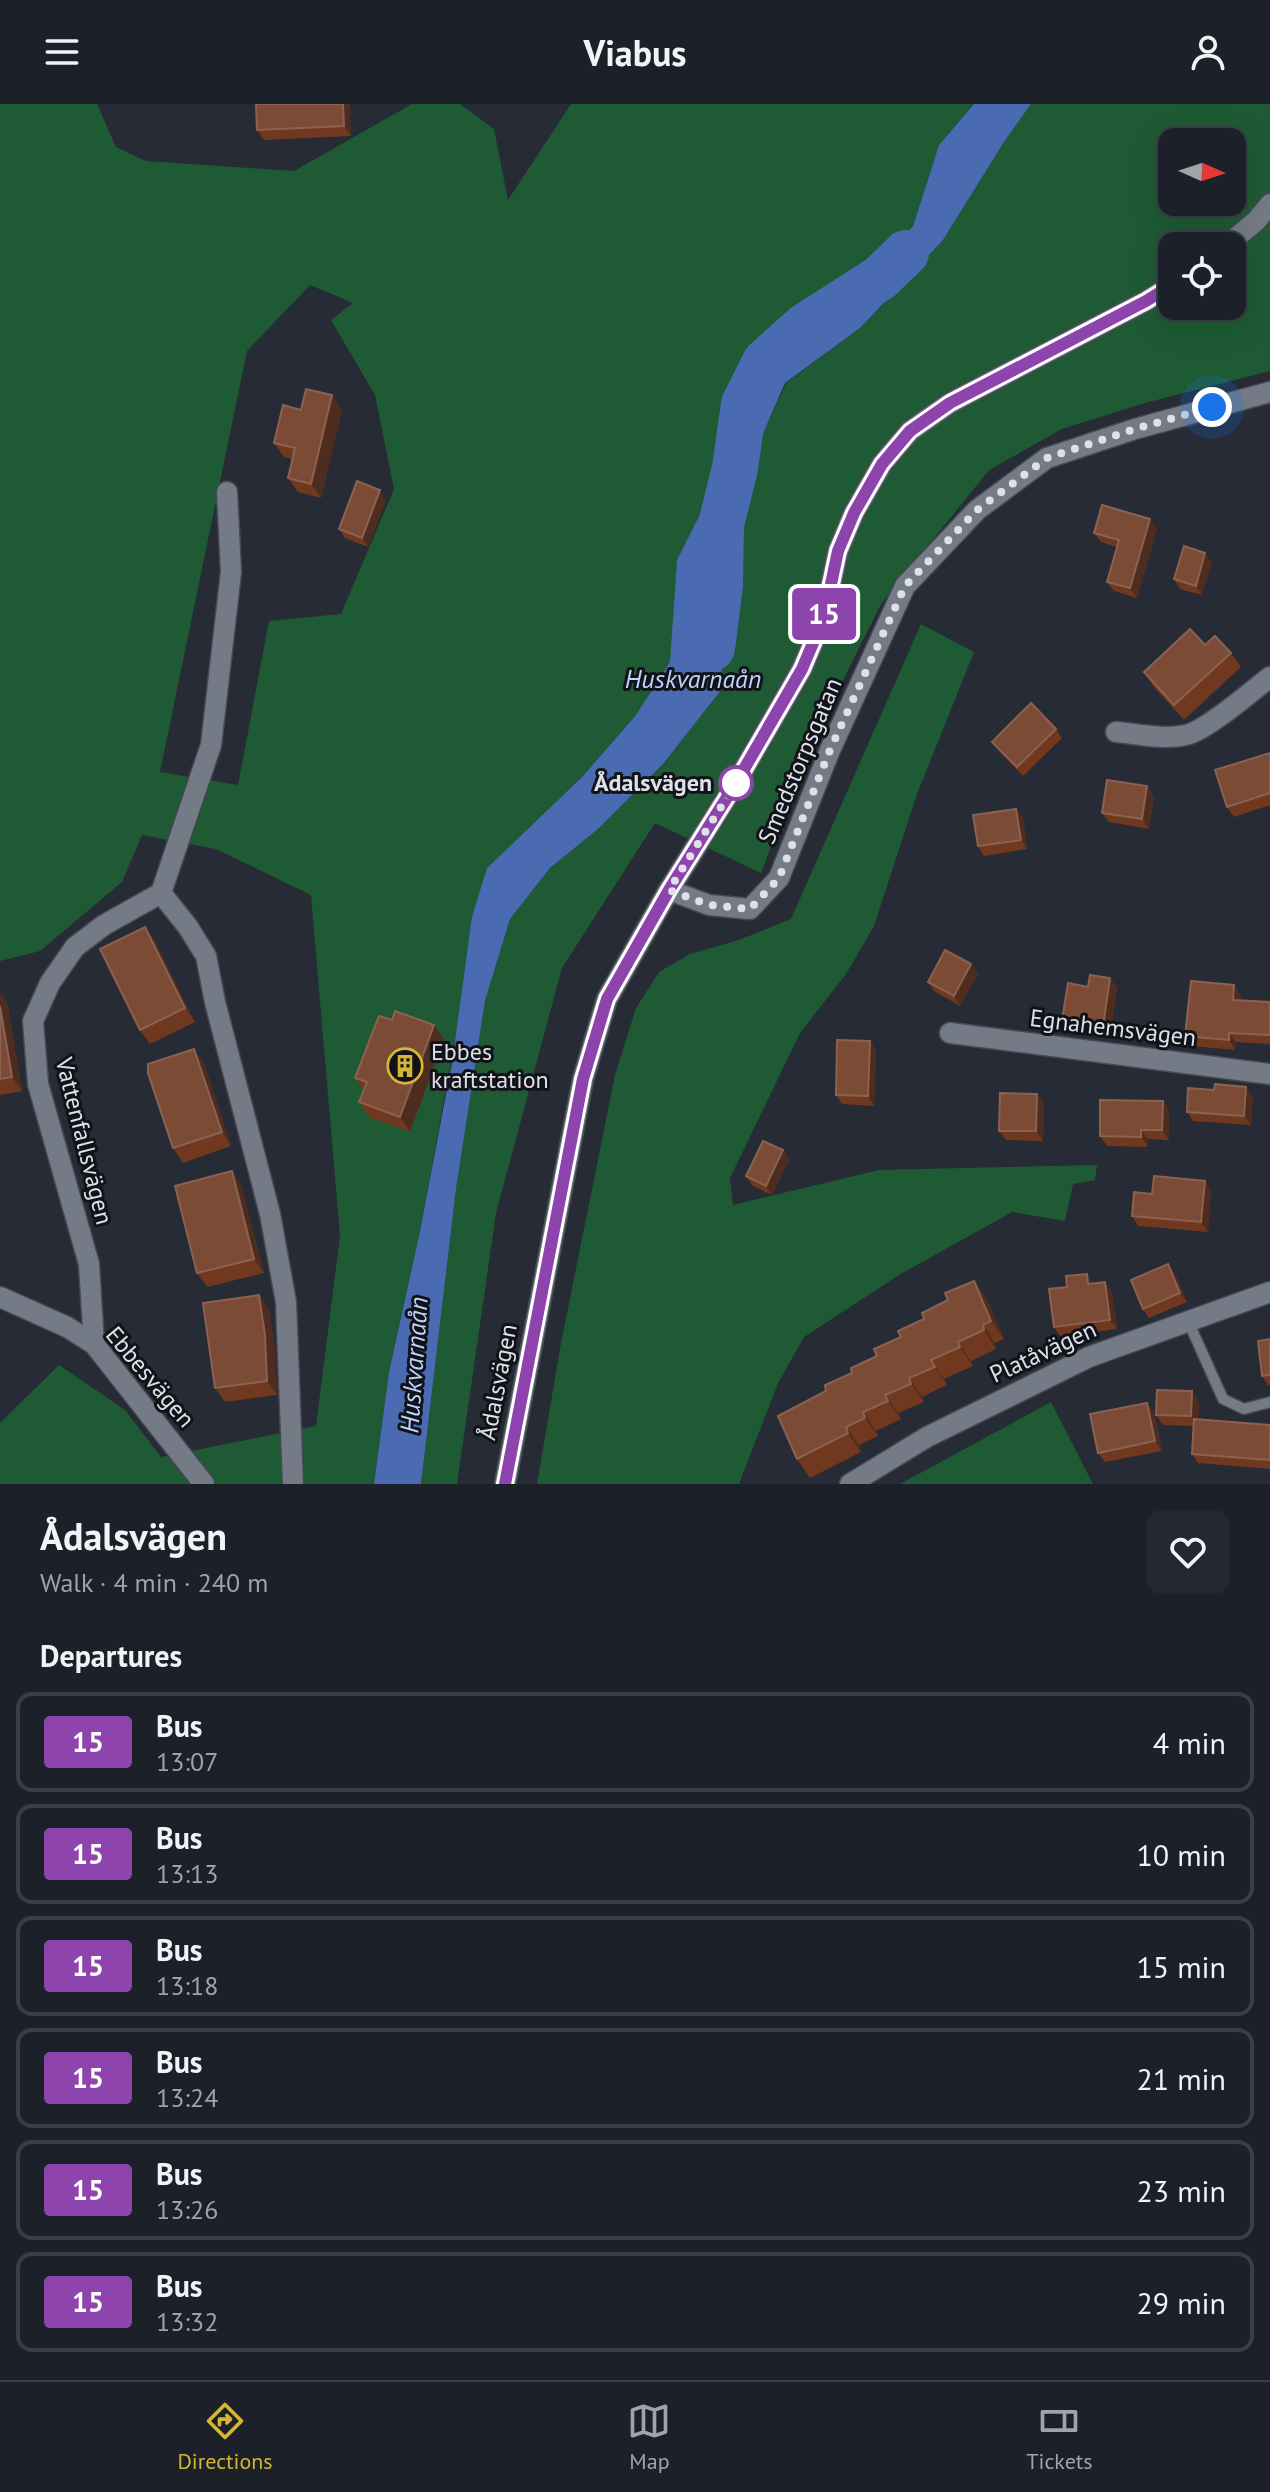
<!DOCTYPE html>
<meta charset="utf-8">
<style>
body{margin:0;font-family:"PT Sans",sans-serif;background:#252830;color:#f1f3f6;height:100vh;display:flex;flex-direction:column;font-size:30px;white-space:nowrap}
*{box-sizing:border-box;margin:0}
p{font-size:26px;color:#a0a3a8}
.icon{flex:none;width:44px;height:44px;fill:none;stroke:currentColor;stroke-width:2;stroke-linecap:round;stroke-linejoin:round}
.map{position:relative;height:1380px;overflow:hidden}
.panel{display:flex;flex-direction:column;background:#1c2028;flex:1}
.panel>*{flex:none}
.badge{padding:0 16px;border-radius:6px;font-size:28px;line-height:52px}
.needle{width:52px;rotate:93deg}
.controls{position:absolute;left:1158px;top:24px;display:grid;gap:16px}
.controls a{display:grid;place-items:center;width:88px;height:88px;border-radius:16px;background:#1c2028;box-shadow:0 8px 32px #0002,0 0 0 2px #3a3e45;font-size:40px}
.you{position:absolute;width:40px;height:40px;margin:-20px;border:6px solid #fff;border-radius:50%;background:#1a73e8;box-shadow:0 0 0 12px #1a73e833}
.map>.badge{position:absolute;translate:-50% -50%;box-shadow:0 0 0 4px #fff}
h2{padding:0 40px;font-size:30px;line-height:72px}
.round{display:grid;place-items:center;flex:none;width:84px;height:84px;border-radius:16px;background:#252830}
.summary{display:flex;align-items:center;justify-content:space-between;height:136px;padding:0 40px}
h1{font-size:38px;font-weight:700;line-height:60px}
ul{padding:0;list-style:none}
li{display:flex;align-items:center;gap:24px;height:100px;margin:0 16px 12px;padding:0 24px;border:4px solid #3a3e45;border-radius:16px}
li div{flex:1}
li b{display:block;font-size:30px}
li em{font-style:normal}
li .badge{min-width:88px;font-weight:700;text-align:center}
header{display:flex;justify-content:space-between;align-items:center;height:104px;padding:0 40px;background:#1c2028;font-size:36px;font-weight:700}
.tabs{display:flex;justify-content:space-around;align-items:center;height:112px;border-top:2px solid #3a3e45;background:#1c2028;font-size:22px;color:#a0a3a8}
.tabs a{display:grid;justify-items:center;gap:4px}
.tabs .active{color:#d6b534}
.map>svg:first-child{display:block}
.green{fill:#1e5b34;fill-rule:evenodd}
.water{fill:#4a6bb2}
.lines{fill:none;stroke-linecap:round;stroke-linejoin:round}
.river{stroke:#4a6bb2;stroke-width:46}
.service-casing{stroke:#454951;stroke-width:13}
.minor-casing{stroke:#454951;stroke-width:23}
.tertiary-casing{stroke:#454951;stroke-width:23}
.secondary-casing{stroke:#454951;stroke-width:23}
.service{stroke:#747b86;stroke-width:10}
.minor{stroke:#747b86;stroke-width:20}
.tertiary{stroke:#747b86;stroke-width:20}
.secondary{stroke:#747b86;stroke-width:20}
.wall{fill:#70391f}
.shaded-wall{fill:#4e2c1f}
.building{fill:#7c4b35;stroke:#8b6251;stroke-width:2}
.line-casing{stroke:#fff;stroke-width:18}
.line{stroke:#8e44ad;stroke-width:12}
.walk{stroke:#dee1e8;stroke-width:8;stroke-dasharray:0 14.4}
.stop-dot{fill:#fff;stroke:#8e44ad;stroke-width:4}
.labels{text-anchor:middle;stroke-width:6;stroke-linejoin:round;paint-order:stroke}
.street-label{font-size:24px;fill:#dee1e8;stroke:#111318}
.stop-label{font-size:24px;font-weight:bold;fill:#dee1e8;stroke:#111318;text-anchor:end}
.poi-label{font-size:24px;fill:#dee1e8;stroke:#111318;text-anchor:start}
.water-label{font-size:26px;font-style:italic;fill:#bfd3fb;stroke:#111318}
</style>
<header><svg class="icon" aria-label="menu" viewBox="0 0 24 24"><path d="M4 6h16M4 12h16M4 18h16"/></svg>Viabus<svg class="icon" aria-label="person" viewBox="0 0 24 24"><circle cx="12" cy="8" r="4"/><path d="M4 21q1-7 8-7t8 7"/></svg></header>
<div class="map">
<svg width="1270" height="1380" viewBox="0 0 1270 1380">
<rect width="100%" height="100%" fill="#262b35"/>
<!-- green -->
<g class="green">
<path d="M0,0H97L116,43L146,57L294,67L412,0H460L494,25L508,96L571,0H974L939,41L913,122L841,207L798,222L726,318L702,406L677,456L671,558L636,611L583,672L487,764L419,1132L389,1268L374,1380H0V1319L59,1261L125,1306L161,1353L316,1322L340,1132L311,791L216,745L142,731L122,778L40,847L0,857ZM310,181L353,199L331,216L375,291L394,385L341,510L269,517L238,681L160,668L247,247Z"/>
<path d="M1031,0H1270V267L1145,299L1062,325L989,366L881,500L808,646L761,769L655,719L562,864L496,1109L457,1380H421L456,1085L485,897L510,815L550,764L598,725L663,660L722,585L719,459L762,332L786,279L860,224L943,136L1004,38ZM1172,38H1232V98H1172ZM1172,142H1232V202H1172Z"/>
<polygon points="921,520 974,548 917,690 874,822 846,870 800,929 730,1074 733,1101 879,1066 1097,1061 1095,1076 1073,1080 1065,1117 1012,1108 899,1171 804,1233 778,1279 739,1380 537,1380 561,1239 615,971 636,904 659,868 690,850 739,836 791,815"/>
<polygon points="1051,1298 1093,1380 900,1380"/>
</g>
<!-- water -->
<polygon class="water" points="974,0 1031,0 1004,38 943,136 860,224 785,279 762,332 719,459 722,585 663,660 598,725 550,764 510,815 485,897 456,1085 421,1380 374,1380 389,1268 419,1132 452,959 472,813 487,764 583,672 636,611 670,558 677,456 702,406 726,318 798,222 841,207 913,122 939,41"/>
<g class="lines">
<!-- river -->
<polyline class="river" points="712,544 720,481 721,421 735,364 744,300 765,258 805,222 880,174 906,149"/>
<defs>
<polyline id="service" points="1188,1217 1223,1295 1244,1305 1270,1298"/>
<g id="minor">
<path d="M1116,628C1138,630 1164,636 1186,631C1206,627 1252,587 1270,573"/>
<polyline points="161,789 188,823 206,852 215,898 270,1110 286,1198 293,1380"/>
<polyline points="950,929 1270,970"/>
<polyline points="94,1240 89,1160 38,980 33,917 50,879 75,843 104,821 161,789 211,641 231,468 227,388"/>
<polyline points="850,1380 927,1333 1089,1253 1270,1188"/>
</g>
<g id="tertiary">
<polyline points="669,786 709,801 750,805 779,774 830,646 905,482 977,406 1047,354 1135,325 1270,288"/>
<polyline points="0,1193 67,1223 94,1240 204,1380"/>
</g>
<g id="secondary">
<polyline points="1226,142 1256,117 1270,100"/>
<polyline points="505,1380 583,975 607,895 669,786 736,679 802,565 824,513 838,447 854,409 882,360 910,327 950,299 1146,197 1172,181"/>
</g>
</defs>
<!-- service casing -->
<use href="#service" class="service-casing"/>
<!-- minor casing -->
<use href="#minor" class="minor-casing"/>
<!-- tertiary casing -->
<use href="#tertiary" class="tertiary-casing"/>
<!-- secondary casing -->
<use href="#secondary" class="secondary-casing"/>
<!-- service -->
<use href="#service" class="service"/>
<!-- minor -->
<use href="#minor" class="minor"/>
<!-- tertiary -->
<use href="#tertiary" class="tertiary"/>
<!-- secondary -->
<use href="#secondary" class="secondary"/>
</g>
<!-- wall -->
<g class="wall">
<polygon points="256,0 349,0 351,32 264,36 257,26"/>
<polygon points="342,305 321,394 298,388 288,374 293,355 284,353 274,339 301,306"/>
<polygon points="386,396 368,443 345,434 339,425"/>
<polygon points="1157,424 1137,494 1114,487 1107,478 1117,443 1101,438 1094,429"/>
<polygon points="1212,458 1202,491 1180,485 1174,475"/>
<polygon points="1205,541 1231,549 1241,563 1184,616 1154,583 1144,568"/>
<polygon points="1056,625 1062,634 1023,672 999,647 992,638"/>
<polygon points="1270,649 1270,701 1234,713 1227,703"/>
<polygon points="1154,692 1149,725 1109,718 1102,709"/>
<polygon points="1016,705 1023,714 1027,745 984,752 978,742"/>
<polygon points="155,837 195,918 150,940 140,926"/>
<polygon points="971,860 978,870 960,902 934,887 928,878"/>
<polygon points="1110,874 1117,884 1110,932 1069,926 1062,916 1088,883"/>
<polygon points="0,889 7,898 22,987 0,991"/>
<polygon points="1241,891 1241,897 1270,898 1270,940 1236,938 1235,946 1191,942 1185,932"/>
<polygon points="444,935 410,1028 369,1013 359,998 364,986 355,974"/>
<polygon points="870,937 876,947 874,1002 842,1000 836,991"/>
<polygon points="204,959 231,1042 183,1059 173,1044"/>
<polygon points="1037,990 1044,999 1043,1037 1006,1036 999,1027"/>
<polygon points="1253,992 1251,1021 1193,1017 1187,1008"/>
<polygon points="1163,997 1169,1006 1169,1036 1148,1035 1148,1043 1107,1042 1100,1032"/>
<polygon points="783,1046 789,1056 772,1091 753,1082 746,1072"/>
<polygon points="241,1081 264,1169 207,1183 197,1169"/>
<polygon points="1211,1086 1208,1128 1138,1122 1132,1112 1152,1090"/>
<polygon points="1168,1160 1175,1170 1187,1198 1149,1214 1143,1205"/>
<polygon points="974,1177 987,1195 1004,1235 995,1239 996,1245 971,1257 973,1262 944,1275 947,1281 922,1293 924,1298 898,1309 901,1315 876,1327 878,1332 859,1341 861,1348 810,1374 797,1355 826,1287 877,1252"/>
<polygon points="1093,1180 1112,1188 1117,1225 1061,1233 1054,1223"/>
<polygon points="259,1191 269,1205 275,1246 277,1291 225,1298 215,1284"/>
<polygon points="1270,1235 1270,1281 1268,1281 1262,1272"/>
<polygon points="1199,1297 1198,1315 1270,1321 1270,1365 1198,1359 1192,1350 1194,1322 1163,1321 1156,1311"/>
<polygon points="1147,1299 1154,1308 1162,1347 1105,1358 1098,1349"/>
</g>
<!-- shaded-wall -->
<g class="shaded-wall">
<polygon points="343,0 350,1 351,32 344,22"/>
<polygon points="332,291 342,305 321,394 311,380"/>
<polygon points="380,386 386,396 368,443 362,434"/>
<polygon points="1150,415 1157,424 1137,494 1130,484"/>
<polygon points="1205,449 1212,458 1202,491 1196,482"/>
<polygon points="1147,682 1154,692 1149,725 1142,715"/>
<polygon points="1016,705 1023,714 1027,745 1021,736"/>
<polygon points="145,823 155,837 195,918 185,904"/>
<polygon points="971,860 978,870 960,902 954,892"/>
<polygon points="1110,874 1117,884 1110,932 1103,923"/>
<polygon points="1234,881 1241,891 1240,906 1233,896"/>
<polygon points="0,889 7,898 22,987 12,973 0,902"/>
<polygon points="434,921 444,935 410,1028 400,1013"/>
<polygon points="1229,929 1236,938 1235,946 1229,936"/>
<polygon points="870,937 876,947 874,1002 868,992"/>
<polygon points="194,945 204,959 231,1042 222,1028"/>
<polygon points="1246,983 1253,992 1251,1021 1244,1012"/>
<polygon points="1037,990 1044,999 1043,1037 1036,1027"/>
<polygon points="1163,997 1169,1006 1169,1036 1162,1026"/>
<polygon points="1141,1026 1148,1035 1148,1043 1141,1033"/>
<polygon points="783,1046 789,1056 772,1091 766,1082"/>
<polygon points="232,1067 241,1081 264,1169 254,1155"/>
<polygon points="1205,1077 1211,1086 1208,1128 1201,1118"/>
<polygon points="1168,1160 1175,1170 1187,1198 1180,1189"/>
<polygon points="1087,1170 1093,1179 1095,1190 1088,1180"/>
<polygon points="974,1177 987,1195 1004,1235 991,1217"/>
<polygon points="1105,1178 1112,1188 1117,1225 1110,1216"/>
<polygon points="259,1191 269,1205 275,1246 277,1291 267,1277"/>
<polygon points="983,1221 995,1239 996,1245 984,1226"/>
<polygon points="958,1238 971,1257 973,1262 960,1243"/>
<polygon points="931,1256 944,1275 947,1281 935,1263"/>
<polygon points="909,1274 922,1293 924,1298 911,1280"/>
<polygon points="1192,1287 1199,1297 1198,1322 1191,1312"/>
<polygon points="885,1291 898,1309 901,1315 888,1297"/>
<polygon points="1147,1299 1154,1308 1162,1347 1155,1337"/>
<polygon points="863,1308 876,1327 878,1332 865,1314"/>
<polygon points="846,1323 859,1341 861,1348 848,1329"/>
</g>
<!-- building -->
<g class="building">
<polygon points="256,0 343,0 344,22 257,26"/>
<polygon points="306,285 332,291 311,380 288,374 295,344 274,339 283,301 301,306"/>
<polygon points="357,377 380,386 362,434 339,425"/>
<polygon points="1102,401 1150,415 1130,484 1107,478 1119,436 1094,429"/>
<polygon points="1184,442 1205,449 1196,482 1174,475"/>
<polygon points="1190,525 1205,541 1215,532 1231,549 1174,601 1144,568"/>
<polygon points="1031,599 1056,625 1017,663 992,638"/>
<polygon points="1270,649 1270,689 1227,703 1215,666"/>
<polygon points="1107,676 1147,682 1142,715 1102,709"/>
<polygon points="1016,705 1021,736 978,742 973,711"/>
<polygon points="145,823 185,904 140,926 100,845"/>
<polygon points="945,846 971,860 954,892 928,878"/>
<polygon points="1090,871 1110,874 1103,923 1062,916 1068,879 1088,883"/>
<polygon points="1191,877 1234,881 1233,896 1270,898 1270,931 1229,929 1229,936 1185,932"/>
<polygon points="0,902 12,973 0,975"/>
<polygon points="395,907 434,921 400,1013 359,998 367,978 355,974 379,912 392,916"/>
<polygon points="837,936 870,937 868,992 836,991"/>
<polygon points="194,945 222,1028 173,1044 148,969 148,960"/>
<polygon points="1215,980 1246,983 1244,1012 1187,1008 1188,984 1214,986"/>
<polygon points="1000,989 1037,990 1036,1027 999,1027"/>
<polygon points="1100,996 1163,997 1162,1026 1141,1026 1141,1033 1100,1032"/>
<polygon points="763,1037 783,1046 766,1082 746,1072"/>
<polygon points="232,1067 254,1155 197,1169 175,1082"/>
<polygon points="1154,1072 1205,1077 1201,1118 1132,1112 1134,1088 1152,1090"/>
<polygon points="1168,1160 1180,1189 1143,1205 1131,1176"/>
<polygon points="1087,1170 1088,1180 1105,1178 1110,1216 1054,1223 1049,1185 1067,1183 1066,1172"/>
<polygon points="974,1177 991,1217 983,1221 984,1226 958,1238 960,1243 931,1256 935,1263 909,1274 911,1280 885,1291 888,1297 863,1308 865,1314 846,1323 848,1329 797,1355 778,1312 826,1287 825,1281 852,1269 851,1264 877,1252 874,1245 901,1233 898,1227 924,1215 922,1209 948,1196 945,1189"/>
<polygon points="259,1191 265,1231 267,1277 215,1284 203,1199"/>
<polygon points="1270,1235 1270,1271 1262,1272 1258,1237"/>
<polygon points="1157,1286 1192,1287 1191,1312 1156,1311"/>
<polygon points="1147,1299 1155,1337 1098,1349 1090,1310"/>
<polygon points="1194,1315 1270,1321 1270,1356 1192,1350"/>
</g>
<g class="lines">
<defs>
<polyline id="line" points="505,1380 583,975 607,895 669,786 736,679 802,565 824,513 838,447 854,409 882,360 910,327 950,299 1146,197 1172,181"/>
</defs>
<!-- line casing -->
<use href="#line" class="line-casing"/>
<!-- line -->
<use href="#line" class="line"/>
<!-- walk -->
<polyline class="walk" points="736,679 669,786 709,801 750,805 779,774 830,646 905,482 977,406 1047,354 1135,325 1212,303"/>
</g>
<!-- icons -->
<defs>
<symbol id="building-ring" viewBox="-11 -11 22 22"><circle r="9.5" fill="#111318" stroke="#d6b534" stroke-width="1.5"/><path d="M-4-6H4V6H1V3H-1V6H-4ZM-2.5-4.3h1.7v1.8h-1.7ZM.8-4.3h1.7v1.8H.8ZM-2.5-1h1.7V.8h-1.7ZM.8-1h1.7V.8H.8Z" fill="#d6b534"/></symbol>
</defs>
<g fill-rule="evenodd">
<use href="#building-ring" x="385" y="942" width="40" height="40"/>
</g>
<!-- markers -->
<circle class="stop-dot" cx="736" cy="679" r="16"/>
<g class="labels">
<!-- street labels -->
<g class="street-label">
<text transform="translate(800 657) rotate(-67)" y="8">Smedstorpsgatan</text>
<text transform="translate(1113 924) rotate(7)" y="8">Egnahemsvägen</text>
<text transform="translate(84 1037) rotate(76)" y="8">Vattenfallsvägen</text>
<text transform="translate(1043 1248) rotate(-25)" y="8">Platåvägen</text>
<text transform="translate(150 1273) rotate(50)" y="8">Ebbesvägen</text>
<text transform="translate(498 1278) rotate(-79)" y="8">Ådalsvägen</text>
</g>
<!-- stop labels -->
<g class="stop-label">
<text x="712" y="687">Ådalsvägen</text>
</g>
<!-- poi labels -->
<g class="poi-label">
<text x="431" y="956">Ebbes<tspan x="431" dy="28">kraftstation</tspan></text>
</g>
<!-- water labels -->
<g class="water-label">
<text x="693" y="584">Huskvarnaån</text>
<text transform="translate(414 1261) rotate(-86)" y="9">Huskvarnaån</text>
</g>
</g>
</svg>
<div class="controls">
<a><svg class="needle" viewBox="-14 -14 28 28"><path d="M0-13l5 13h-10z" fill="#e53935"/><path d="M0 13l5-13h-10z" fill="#a0a3a8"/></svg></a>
<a><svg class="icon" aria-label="locate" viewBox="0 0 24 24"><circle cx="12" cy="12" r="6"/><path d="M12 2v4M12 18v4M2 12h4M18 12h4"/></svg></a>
</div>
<div class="you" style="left:1212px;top:303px"></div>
<b class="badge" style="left:824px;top:510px;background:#8e44ad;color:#fff">15</b>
</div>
<section class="panel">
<div class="summary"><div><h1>Ådalsvägen</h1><p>Walk · 4 min · 240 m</p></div><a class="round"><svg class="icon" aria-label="heart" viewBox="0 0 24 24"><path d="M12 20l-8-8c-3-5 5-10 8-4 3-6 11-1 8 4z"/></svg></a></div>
<h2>Departures</h2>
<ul>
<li><span class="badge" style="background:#8e44ad;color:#fff">15</span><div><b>Bus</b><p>13:07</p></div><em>4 min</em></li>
<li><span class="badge" style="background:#8e44ad;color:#fff">15</span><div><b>Bus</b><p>13:13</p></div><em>10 min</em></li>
<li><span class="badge" style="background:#8e44ad;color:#fff">15</span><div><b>Bus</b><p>13:18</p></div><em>15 min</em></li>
<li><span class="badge" style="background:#8e44ad;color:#fff">15</span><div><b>Bus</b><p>13:24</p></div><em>21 min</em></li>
<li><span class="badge" style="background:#8e44ad;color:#fff">15</span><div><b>Bus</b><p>13:26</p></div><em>23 min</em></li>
<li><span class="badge" style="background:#8e44ad;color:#fff">15</span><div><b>Bus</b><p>13:32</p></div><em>29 min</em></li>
</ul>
</section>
<nav class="tabs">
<a class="active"><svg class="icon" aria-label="directions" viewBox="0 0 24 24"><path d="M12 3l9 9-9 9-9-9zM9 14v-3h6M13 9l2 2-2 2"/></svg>Directions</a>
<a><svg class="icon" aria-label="map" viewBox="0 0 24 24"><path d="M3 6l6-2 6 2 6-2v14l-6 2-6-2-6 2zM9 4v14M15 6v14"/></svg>Map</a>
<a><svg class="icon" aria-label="tickets" viewBox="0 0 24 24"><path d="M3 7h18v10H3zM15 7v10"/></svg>Tickets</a>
</nav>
